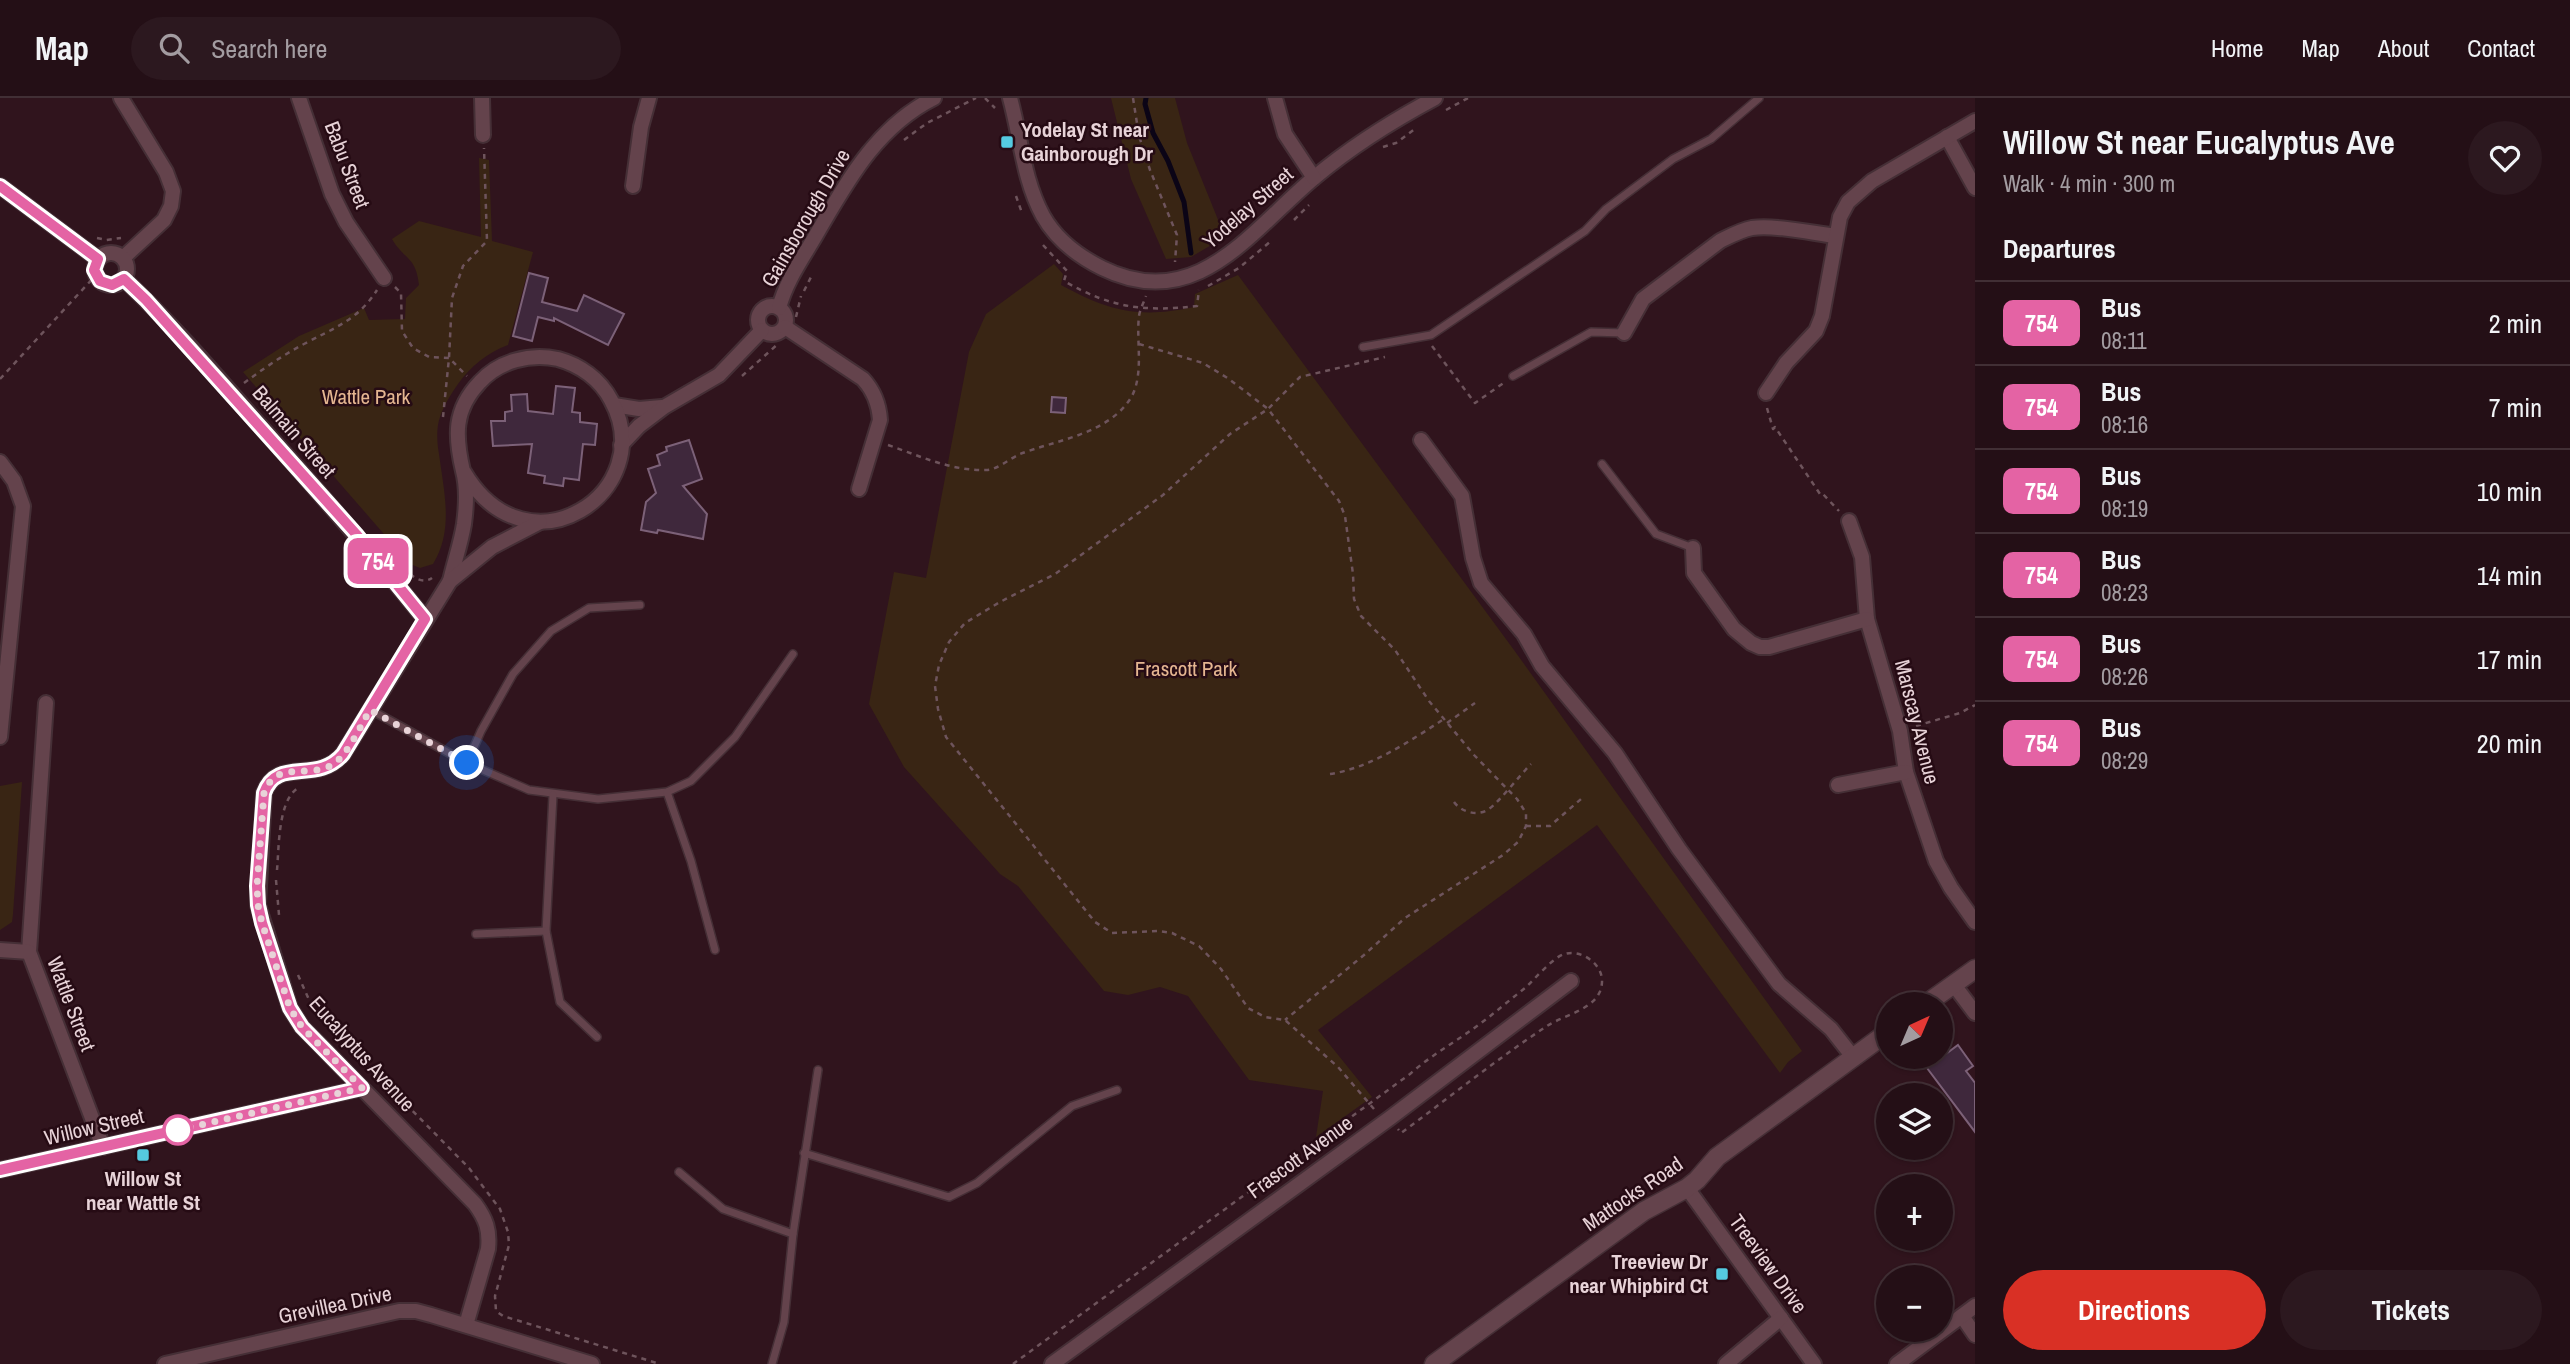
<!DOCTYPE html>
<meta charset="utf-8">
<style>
body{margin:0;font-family:"Archivo Narrow",sans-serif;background:#2c181f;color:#f1f3f6;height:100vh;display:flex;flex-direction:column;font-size:26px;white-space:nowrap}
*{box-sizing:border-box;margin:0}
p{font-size:23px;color:#a39ca1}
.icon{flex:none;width:38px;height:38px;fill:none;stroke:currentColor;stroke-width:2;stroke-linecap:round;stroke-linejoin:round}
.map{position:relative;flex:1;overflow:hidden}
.panel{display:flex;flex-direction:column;background:#240f16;width:595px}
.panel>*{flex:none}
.badge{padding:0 14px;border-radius:10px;font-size:24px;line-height:46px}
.needle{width:46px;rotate:44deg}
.tools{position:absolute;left:1876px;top:894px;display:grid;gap:14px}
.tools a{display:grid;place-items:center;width:77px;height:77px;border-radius:50%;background:#240f16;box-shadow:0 2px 5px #0004,0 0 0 2px #412f35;font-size:35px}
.you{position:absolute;width:35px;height:35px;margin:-18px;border:5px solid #fff;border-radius:50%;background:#1a73e8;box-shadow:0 0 0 10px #1a73e833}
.map>.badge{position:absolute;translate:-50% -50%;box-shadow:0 0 0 4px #fff}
h2{padding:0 28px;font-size:26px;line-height:63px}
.round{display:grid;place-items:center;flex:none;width:74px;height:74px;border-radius:37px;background:#2c181f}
.summary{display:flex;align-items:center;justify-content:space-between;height:119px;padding:0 28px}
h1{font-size:33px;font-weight:700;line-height:52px}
.cta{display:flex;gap:14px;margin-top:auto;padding:14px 28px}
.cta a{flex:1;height:80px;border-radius:42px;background:#d93025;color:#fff;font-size:28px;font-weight:700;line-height:80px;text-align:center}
.cta a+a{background:#2c181f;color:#f1f3f6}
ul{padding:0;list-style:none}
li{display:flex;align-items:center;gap:21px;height:84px;padding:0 28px;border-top:2px solid #412f35}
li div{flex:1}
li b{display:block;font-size:26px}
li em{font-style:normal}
li .badge{min-width:77px;font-weight:700;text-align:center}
header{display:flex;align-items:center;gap:42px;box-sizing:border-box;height:98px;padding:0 35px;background:#240f16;border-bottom:2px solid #412f35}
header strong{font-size:33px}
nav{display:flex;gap:38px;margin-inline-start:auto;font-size:24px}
.search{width:490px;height:63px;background:#2c181f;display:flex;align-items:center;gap:18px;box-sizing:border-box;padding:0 24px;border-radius:38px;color:#a39ca1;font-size:26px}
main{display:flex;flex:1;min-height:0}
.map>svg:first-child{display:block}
.green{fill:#392514}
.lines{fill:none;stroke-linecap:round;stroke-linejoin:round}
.stream{stroke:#0b0416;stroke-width:5}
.building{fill:#3f283c;stroke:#7c6178;stroke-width:2}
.service-casing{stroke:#452f36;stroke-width:10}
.minor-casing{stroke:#452f36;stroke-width:18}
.tertiary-casing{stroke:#452f36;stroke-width:21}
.path{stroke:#6e545c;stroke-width:2.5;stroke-dasharray:5 5;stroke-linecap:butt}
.service{stroke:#64434c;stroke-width:7}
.minor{stroke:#64434c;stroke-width:14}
.tertiary{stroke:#64434c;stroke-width:18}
.line-casing{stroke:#fff;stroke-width:16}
.line{stroke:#e463a4;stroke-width:10}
.walk{stroke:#e8d3d8;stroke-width:7;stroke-dasharray:0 12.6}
.poi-dot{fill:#55cae0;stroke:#260b14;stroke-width:2.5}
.stop-dot{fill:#fff;stroke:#e463a4;stroke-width:3.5}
.labels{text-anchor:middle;stroke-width:5;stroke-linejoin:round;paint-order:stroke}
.poi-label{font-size:21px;font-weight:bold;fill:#e8d3d8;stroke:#260b14;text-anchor:start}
.street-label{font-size:21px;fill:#e8d3d8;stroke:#260b14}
.park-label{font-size:21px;fill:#e5b691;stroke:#260b14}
</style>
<header>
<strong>Map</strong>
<div class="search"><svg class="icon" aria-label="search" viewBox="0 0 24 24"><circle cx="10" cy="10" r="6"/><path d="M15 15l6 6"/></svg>Search here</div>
<nav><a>Home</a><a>Map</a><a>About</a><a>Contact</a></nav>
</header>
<main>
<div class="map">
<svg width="1975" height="1266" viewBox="0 0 1975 1266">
<rect width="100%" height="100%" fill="#30141d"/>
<!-- green -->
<g class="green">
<polygon points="1111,0 1175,0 1187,45 1225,139 1191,159 1166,161 1131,81"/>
<path d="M479,60L489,62L492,143L533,154L508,247C488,254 470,269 458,286C451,296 444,307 440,319C436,330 437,345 439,356C444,394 454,432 433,466L420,470L410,466L243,274L299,238L364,210L369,222L405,221L406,200L419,187C416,158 404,162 392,141L419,123L481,139Z"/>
<path d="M1054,166L1063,176L1061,187C1109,213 1139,221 1194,209L1195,196L1238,177L1514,552L1802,953L1788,964L1780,975L1597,727L1318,932L1372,999L1316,1039L1323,993L1249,982L1188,898L1160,889L1128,897L1104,893L1018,788L1000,776L904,669L869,606L894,474L926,480L969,254L986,216Z"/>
<polygon points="22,684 13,816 12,824 0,832 0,688"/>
</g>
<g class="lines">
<!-- stream -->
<polyline class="stream" points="1146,0 1145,6 1153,35 1168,63 1184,104 1191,155"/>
</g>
<!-- building -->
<g class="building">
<polygon points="529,175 548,180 542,204 577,213 584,197 624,216 608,247 554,220 554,223 538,219 532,243 513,238"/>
<polygon points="556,288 575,290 572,314 580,315 580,324 597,326 595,347 583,346 579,382 564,380 563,388 544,385 545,378 528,375 532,346 493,348 491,323 505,323 505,314 512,313 511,297 527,296 528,313 553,316"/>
<polygon points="1052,299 1066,300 1065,315 1051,314"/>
<polygon points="689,342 702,381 683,388 707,416 703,441 658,432 657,435 641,432 646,404 656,395 648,371 660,367 657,357 667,353 666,349"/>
<polygon points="1958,947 1973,968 1966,973 1975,985 1975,1034 1927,970"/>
</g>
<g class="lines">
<defs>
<g id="service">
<polyline points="1363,249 1431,237 1585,133 1606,111 1673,61 1711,41 1759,0"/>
<polyline points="1513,278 1591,234 1624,235"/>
<polyline points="1602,366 1656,436 1693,450"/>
<polyline points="371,612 467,665 529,692 598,701 667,694 691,683 735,639 793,556"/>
<polyline points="467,665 481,633 513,576 551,533 589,510 640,507"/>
<polyline points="667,694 691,763 715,852"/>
<polyline points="553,697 546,833 560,904 597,939"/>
<polyline points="476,836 546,833"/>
<polyline points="804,1055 949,1099 977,1085 1072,1008 1117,992"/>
<polyline points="679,1074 723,1111 793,1136"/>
<polyline points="772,1266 784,1224 793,1136 818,972"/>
</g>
<g id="minor">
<polyline points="121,0 166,74 173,93 171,108 164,122 123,160"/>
<polyline points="299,0 332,96 346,124 384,180"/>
<polyline points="482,0 483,37"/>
<path d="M1010,0C1021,40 1023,81 1043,118C1056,141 1078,158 1102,170C1197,217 1251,132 1315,79C1352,48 1392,23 1435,0"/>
<polyline points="1275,0 1285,36 1314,80"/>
<polyline points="1947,39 1975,90"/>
<polyline points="0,88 98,161"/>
<polyline points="633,88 641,29 649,0"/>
<circle cx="111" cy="171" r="16"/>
<path d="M124,181C171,225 213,274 255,322C313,387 370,453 425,521"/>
<circle cx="772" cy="222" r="14"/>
<path d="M779,210C786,183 802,161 816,137C847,84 876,29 934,0"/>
<path d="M785,229L863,281C874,293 879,306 880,322L859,391"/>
<path d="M1624,235L1643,201L1720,143C1730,138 1741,132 1752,130C1776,127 1812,135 1836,138"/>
<polyline points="1766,295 1786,265 1816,233 1822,218 1840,119 1848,104 1872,83 1975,23"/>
<polyline points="614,307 639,311 662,309"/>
<polyline points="1421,342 1462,398 1473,460 1481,485 1524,536 1542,568 1615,655 1679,751 1779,886 1831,931 1853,959"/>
<polyline points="621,347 639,328 664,309 719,277 762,232"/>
<polyline points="0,364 14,383 23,408 0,639"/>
<polyline points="1849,423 1862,459 1867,521 1900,633 1906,674 1936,763 1951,790 1975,824"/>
<polyline points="1693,450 1694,475 1734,531 1751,545 1760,549 1769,549 1867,521"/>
<path d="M450,483C454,465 461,445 464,426C466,411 467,388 463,373C455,339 453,312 480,284C499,263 530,255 558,261C580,267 600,281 611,302C661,393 528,482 464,374"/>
<polyline points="46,605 29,854 103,1049"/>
<polyline points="1838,687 1906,674"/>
<polyline points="0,852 29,854"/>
<polyline points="1954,887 1975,915"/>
<polyline points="0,1072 362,990"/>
<polyline points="1687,1090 1814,1266"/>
<polyline points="1962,1218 1975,1237"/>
<path d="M466,1227L488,1151C490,1132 486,1121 475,1106L319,946L302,929L290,910L258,807L264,695C277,658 317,687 343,656L450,483L492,449L540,424"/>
<polyline points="165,1266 399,1213 416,1213 431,1217 592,1266"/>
<polyline points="1052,1266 1390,1020 1571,883"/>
<polyline points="1726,1266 1781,1220"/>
<polyline points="1897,1266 1975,1208"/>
</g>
<g id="tertiary">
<polyline points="1926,906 1975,871"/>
<polyline points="1434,1266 1644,1113 1687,1090 1697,1082 1717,1059 1888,934"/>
</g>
</defs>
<!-- service casing -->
<use href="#service" class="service-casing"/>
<!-- minor casing -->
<use href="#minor" class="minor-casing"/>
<!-- tertiary casing -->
<use href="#tertiary" class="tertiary-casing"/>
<!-- path -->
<g class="path">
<polyline points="985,0 995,10"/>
<polyline points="1133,0 1139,38 1150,72 1177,137 1175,164"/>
<polyline points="1446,12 1468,0"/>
<polyline points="904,42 927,25 976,0"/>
<polyline points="1383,49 1396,45 1416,30"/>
<polyline points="1016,98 1022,115"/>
<polyline points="1294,122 1309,107"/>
<polyline points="97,140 106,142 121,140"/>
<path d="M1043,147L1067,173L1064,183C1111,210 1144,214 1197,208L1199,192"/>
<polyline points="1208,188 1239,170 1271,143"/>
<polyline points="395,189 401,195 402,233 413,250 429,259 449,260 467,278"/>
<polyline points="804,193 812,177"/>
<polyline points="796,219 801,198"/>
<polyline points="1139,246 1203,265 1229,281 1268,311 1339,403 1345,418 1353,476 1354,501 1361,518 1395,552 1429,603 1474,657 1517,701 1526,715 1526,728 1518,744 1503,757 1405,820 1364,857 1285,922"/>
<polyline points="1432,248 1475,305 1505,284"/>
<polyline points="742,278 779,245"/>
<polyline points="0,281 96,177"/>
<path d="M244,285C263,271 283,257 304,246C334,230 358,222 377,192"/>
<polyline points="1767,310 1773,331 1775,329 1820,396 1822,395 1839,413"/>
<polyline points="443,319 449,260 452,200 463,168 487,143 484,50"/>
<path d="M888,347C920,358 951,373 986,372C997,372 1009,361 1020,356C1056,342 1110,336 1132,298C1144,274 1136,243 1139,218C1140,211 1144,204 1146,198"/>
<path d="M410,476C417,482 425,485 432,480"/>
<polyline points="1447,625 1475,605"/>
<polyline points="1916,628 1960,615 1975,607"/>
<path d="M1330,676C1370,670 1410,643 1444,621"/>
<path d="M1454,704C1461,714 1478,719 1489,711C1500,703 1520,677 1531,666"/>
<polyline points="1526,728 1550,728 1581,701"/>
<path d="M277,772C279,750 278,702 298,690"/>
<polyline points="276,782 279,817"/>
<polyline points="298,877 314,913 469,1070 500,1111 508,1134 509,1147 495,1198 496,1213 503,1218 660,1266"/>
<polyline points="1374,1011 1338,969 1285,922 1265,919 1248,910 1221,871 1199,848 1172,835 1158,833 1112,835 1095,824 946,639 938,611 935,588 939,567 949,544 965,525 1000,504 1055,476 1163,397 1230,336 1268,311 1300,279 1385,259"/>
<path d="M1013,1266L1410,976C1429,959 1450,947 1470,933C1489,920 1507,904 1525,890C1534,882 1554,858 1565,856C1581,851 1603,866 1602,884C1601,911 1565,916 1547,928C1497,961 1450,999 1401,1035L1398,1031"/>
</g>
<!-- service -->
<use href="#service" class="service"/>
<!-- minor -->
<use href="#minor" class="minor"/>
<!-- tertiary -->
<use href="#tertiary" class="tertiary"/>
</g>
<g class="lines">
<defs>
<path id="line" d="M0,88L98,161L94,172L100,183L112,187L124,181L146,202L356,436L425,521L343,656C317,687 277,658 264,695L257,788L258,807L262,825L290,910L302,929L362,990L0,1072"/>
</defs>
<!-- line casing -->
<use href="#line" class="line-casing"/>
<!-- line -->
<use href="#line" class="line"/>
<!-- walk -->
<path class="walk" d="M178,1032L362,990L302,929L290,910L262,825L258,807L257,788L264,695C276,661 308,681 332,667C349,656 360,628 370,612L467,665"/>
</g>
<!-- markers -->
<g class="poi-dot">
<rect x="1000" y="37" width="14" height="14" rx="3.5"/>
<rect x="136" y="1050" width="14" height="14" rx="3.5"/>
<rect x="1715" y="1169" width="14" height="14" rx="3.5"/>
</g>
<circle class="stop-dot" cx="178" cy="1032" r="14"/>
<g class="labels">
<!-- poi labels -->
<g class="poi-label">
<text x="1021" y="39">Yodelay St near<tspan x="1021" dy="24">Gainborough Dr</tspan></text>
<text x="143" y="1088" text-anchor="middle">Willow St<tspan x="143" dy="24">near Wattle St</tspan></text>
<text x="1708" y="1171" text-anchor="end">Treeview Dr<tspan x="1708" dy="24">near Whipbird Ct</tspan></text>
</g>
<!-- street labels -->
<g class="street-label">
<text transform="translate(347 67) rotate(69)" y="7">Babu Street</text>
<text transform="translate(1248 110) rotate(-41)" y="7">Yodelay Street</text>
<text transform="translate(806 120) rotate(-60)" y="7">Gainsborough Drive</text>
<text transform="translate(294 334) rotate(49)" y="7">Balmain Street</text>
<text transform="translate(1917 624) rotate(76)" y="7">Marscay Avenue</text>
<text transform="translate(71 906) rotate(69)" y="7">Wattle Street</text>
<text transform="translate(362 956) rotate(48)" y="7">Eucalyptus Avenue</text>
<text transform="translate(94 1029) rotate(-13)" y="7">Willow Street</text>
<text transform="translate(1300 1059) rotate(-36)" y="7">Frascott Avenue</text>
<text transform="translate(1633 1096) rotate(-34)" y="7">Mattocks Road</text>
<text transform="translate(1768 1166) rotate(54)" y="7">Treeview Drive</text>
<text transform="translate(335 1207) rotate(-12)" y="7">Grevillea Drive</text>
</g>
<!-- park labels -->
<g class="park-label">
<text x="366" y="306">Wattle Park</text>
<text x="1186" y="578">Frascott Park</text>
</g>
</g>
</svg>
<div class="tools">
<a><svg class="needle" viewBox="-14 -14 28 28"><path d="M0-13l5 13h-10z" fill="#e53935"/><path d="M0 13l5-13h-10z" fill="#a39ca1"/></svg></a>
<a><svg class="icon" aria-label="layers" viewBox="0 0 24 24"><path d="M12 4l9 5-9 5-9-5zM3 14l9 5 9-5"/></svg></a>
<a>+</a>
<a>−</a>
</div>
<div class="you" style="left:467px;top:665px"></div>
<b class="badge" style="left:378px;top:463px;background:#e463a4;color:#fff">754</b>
</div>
<section class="panel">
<div class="summary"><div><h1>Willow St near Eucalyptus Ave</h1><p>Walk · 4 min · 300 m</p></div><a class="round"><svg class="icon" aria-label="heart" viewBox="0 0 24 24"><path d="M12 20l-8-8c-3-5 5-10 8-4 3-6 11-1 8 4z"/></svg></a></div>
<h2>Departures</h2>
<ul>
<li><span class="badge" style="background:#e463a4;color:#fff">754</span><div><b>Bus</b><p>08:11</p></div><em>2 min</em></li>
<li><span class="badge" style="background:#e463a4;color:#fff">754</span><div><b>Bus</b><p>08:16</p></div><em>7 min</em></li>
<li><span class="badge" style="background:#e463a4;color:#fff">754</span><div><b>Bus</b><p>08:19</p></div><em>10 min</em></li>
<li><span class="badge" style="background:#e463a4;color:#fff">754</span><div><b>Bus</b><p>08:23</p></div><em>14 min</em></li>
<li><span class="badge" style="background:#e463a4;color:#fff">754</span><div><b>Bus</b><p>08:26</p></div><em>17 min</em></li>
<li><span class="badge" style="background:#e463a4;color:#fff">754</span><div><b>Bus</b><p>08:29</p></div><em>20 min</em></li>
</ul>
<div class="cta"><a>Directions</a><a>Tickets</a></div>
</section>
</main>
